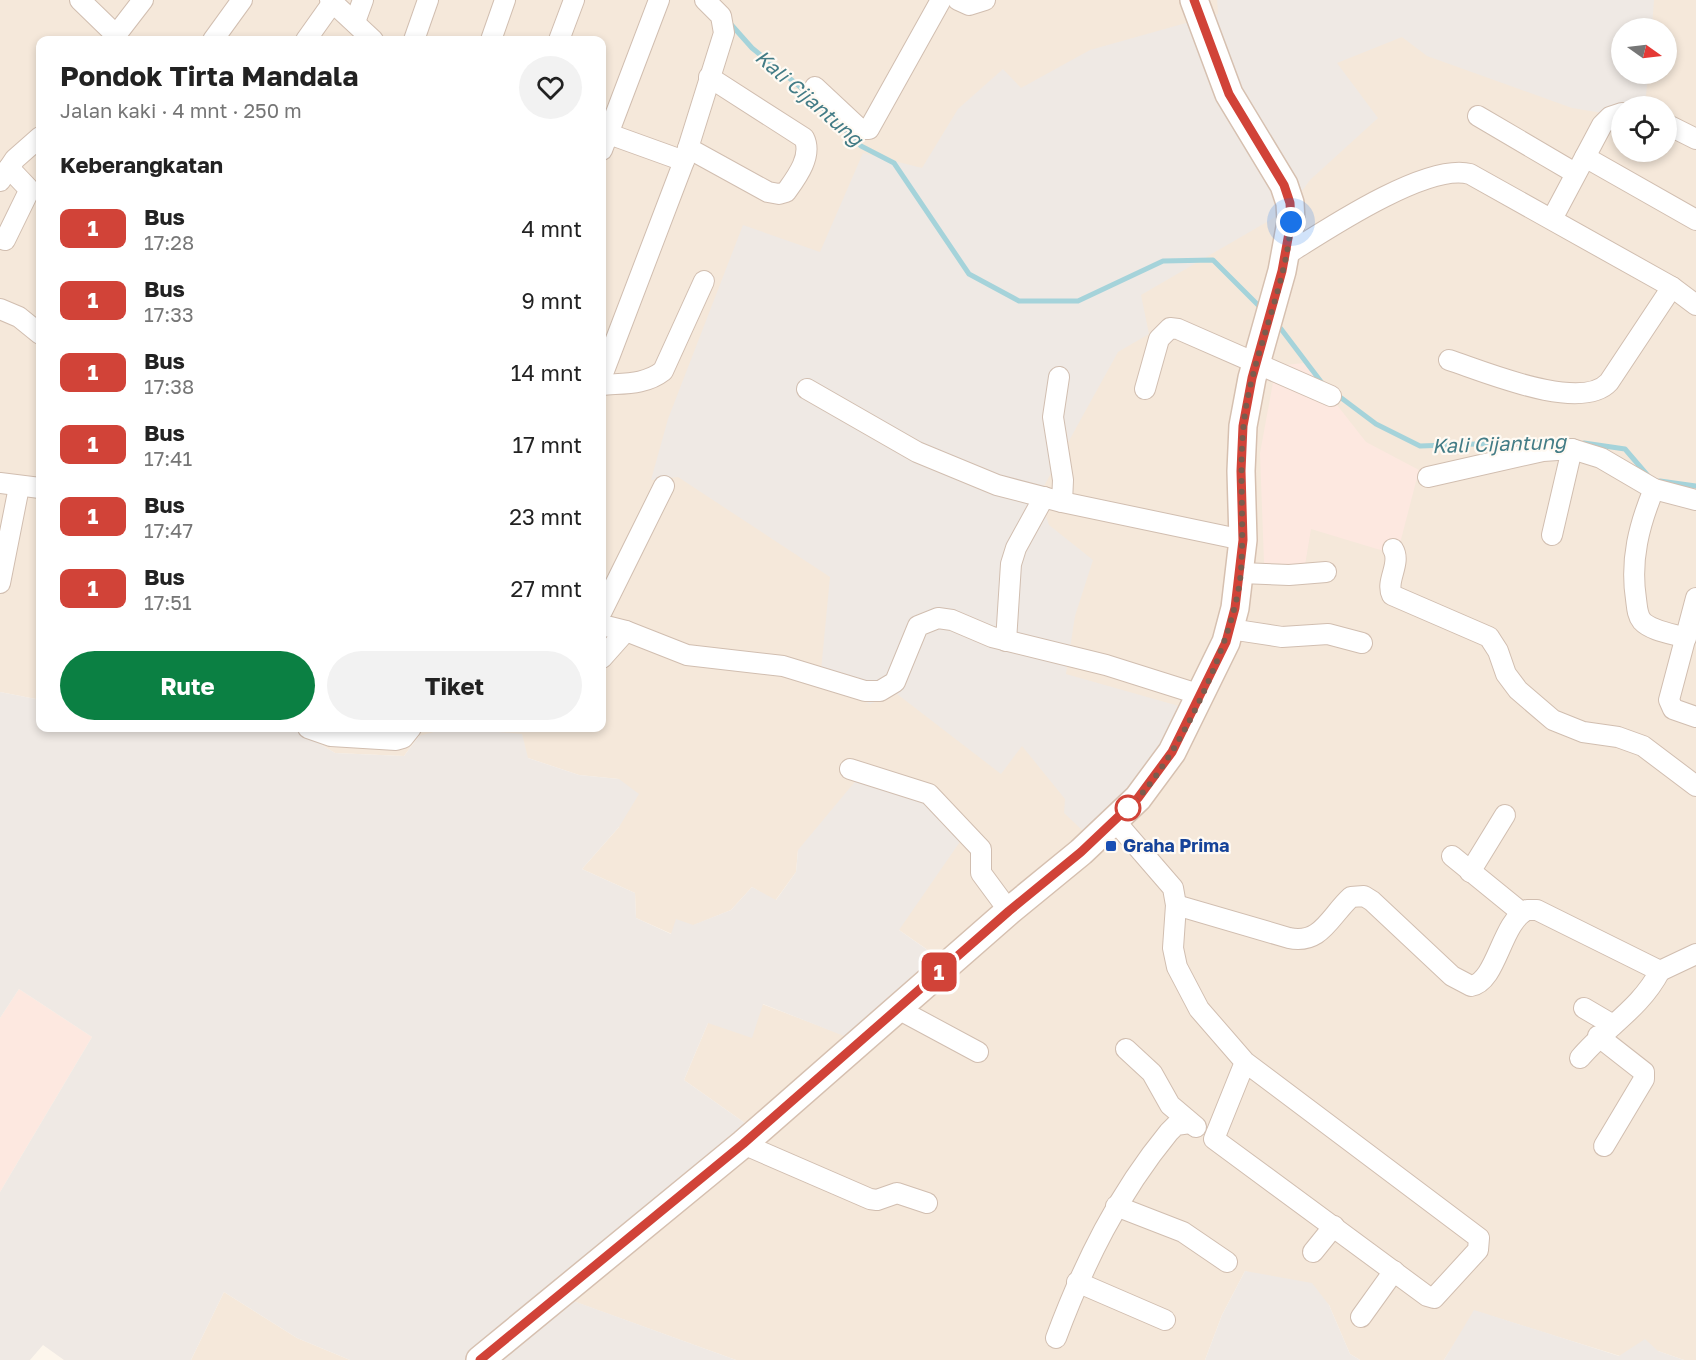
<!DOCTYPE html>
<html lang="id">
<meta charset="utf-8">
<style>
body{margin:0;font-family:"Golos Text",sans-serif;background:#f2f2f2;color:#222;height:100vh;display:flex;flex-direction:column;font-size:22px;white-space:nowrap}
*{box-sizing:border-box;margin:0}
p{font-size:20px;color:#767676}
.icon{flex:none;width:33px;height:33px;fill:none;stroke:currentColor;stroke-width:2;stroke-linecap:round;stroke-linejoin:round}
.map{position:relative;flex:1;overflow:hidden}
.side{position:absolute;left:36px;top:36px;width:570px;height:696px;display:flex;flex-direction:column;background:#fff;border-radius:12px;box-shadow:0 3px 9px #0003}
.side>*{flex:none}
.badge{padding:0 12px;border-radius:9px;font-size:21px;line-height:39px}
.needle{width:39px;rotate:104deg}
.tools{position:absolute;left:1611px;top:18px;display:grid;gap:12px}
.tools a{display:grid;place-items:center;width:66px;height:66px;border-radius:50%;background:#fff;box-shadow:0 3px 9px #0003;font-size:30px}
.you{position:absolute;width:30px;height:30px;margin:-15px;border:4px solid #fff;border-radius:50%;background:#1a73e8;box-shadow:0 0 0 9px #1a73e833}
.map>.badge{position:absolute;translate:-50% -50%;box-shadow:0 0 0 3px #fff}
h2{padding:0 24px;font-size:22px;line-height:54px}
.round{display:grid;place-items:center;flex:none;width:63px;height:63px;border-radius:32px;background:#f2f2f2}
.summary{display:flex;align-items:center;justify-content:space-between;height:102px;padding:0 24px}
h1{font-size:28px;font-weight:700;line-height:45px}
.action{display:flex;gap:12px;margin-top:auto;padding:12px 24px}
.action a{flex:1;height:69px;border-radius:36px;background:#0b8043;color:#fff;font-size:24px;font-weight:700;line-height:69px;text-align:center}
.action a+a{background:#f2f2f2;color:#222}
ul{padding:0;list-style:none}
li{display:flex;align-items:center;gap:18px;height:72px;padding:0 24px}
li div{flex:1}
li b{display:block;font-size:22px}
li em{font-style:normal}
li .badge{min-width:66px;font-weight:700;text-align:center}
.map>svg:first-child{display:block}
.residential{fill:#f5e8da;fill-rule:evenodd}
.commercial{fill:#fde8e0}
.industrial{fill:#efe9e4}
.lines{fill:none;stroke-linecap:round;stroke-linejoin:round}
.stream{stroke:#a5d3da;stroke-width:5}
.minor-casing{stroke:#d1beb0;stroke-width:22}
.secondary-casing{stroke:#d6c0b0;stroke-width:30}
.minor{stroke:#fff;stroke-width:20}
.secondary{stroke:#fff;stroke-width:27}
.line-casing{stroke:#fff;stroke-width:14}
.line{stroke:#d14338;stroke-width:9}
.walk{stroke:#7a5c4d;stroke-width:6;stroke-dasharray:0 10.8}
.stop-dot{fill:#fff;stroke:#d14338;stroke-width:3}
.transit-dot{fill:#1a4fb4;stroke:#fffaf3;stroke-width:2}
.labels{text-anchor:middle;stroke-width:4.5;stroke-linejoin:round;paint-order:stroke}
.transit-label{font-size:18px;font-weight:bold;fill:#164399;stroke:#fffaf3;text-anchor:start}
.water-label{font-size:20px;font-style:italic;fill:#437c86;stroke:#fffaf3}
</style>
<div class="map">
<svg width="1696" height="1360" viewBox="0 0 1696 1360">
<rect width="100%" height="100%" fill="#fdf6ec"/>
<!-- residential -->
<g class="residential">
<path d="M0,0H1696V1360H1684L1658,1351L1620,1356L1475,1311L1444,1360H1360L1350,1354L1329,1305L1245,1271L1222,1315L1205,1360H736L545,1291L752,1128L684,1080L708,1023L762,1004L859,1041L945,962L899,930L798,850L796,872L775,901L752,887L731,910L672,934L636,918L635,893L582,869L619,827V779L579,775L528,758L419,736L404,756L335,753L294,728H602V40H40V697L36,699L0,692ZM1622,28H1666V74H1622ZM1622,106H1666V152H1622Z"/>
<polygon points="224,1292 297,1338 350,1360 191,1360"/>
</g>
<!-- commercial -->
<g class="commercial">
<polygon points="1304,363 1366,442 1419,470 1397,555 1311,529 1305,565 1264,563 1260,453 1276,366"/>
<polygon points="19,989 92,1037 0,1192 0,1018"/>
</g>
<!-- industrial -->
<g class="industrial">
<polygon points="1217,0 1654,0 1652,28 1622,28 1622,74 1648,74 1645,106 1622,106 1621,116 1572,108 1427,56 1402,37 1337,63 1378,118 1310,180 1289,209 1141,295 1149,334 1118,352 1039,495 1049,525 1093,560 1075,616 1066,674 1193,710 1096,843 1064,813 1065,799 1022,746 1001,774 897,694 870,704 820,681 830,577 678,477 651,480 668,419 743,225 820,252 863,153 922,168 958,109 1003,69 1021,88 1090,50 1218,14"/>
<polygon points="0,692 36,699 40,697 40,728 294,728 335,753 404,756 419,736 449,728 522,734 528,758 579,775 619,779 639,794 619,827 582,869 635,893 636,918 671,934 676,919 693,925 731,910 752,887 776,900 796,872 798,850 858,778 935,801 966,833 899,930 946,963 859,1042 763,1004 752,1038 708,1023 684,1080 752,1128 546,1291 736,1360 350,1360 297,1338 224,1292 191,1360 64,1360 43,1345 30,1360 0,1360 0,1192 92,1037 19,989 0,1018"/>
<polygon points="1245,1271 1312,1283 1329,1305 1350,1354 1360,1360 1205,1360 1222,1315"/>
<polygon points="1474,1310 1619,1356 1645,1339 1658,1351 1684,1360 1444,1360"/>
</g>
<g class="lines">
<!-- stream -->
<g class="stream">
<polyline points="728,21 752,48 809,94 861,146 894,163 969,274 1019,301 1078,301 1163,261 1213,260 1262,309"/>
<polyline points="1275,321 1322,383"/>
<polyline points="1336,394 1376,424 1420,446 1566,441"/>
<polyline points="1584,443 1625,449 1649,477"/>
<polyline points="1660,481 1696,486"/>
</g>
<defs>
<g id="minor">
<polyline points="80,0 116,35 143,0"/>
<polyline points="330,0 373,40"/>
<polyline points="958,0 969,5 985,0"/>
<polyline points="355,22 363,0"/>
<polyline points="213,40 242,0"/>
<polyline points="306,40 333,2"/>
<polyline points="414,40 428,0"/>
<polyline points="491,40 505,0"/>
<polyline points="559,40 574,0"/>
<polyline points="815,87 860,129 869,129 941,0"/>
<polyline points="1478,116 1575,173"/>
<polyline points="1666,124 1696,139"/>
<polyline points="609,134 684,161"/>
<path d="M688,148L768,192L779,194L786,192C796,178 813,156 804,138L709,77"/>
<polyline points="602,150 659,0"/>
<polyline points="1585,157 1696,220"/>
<polyline points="0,181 15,159 40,137"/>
<polyline points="1552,219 1602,125 1610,117 1622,113"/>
<polyline points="5,240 28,193 28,188 9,168"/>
<path d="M1286,255C1324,231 1427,162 1470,174L1672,287L1696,305"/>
<polyline points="0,309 19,317 40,334"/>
<path d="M1449,360C1483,371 1581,413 1609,382L1672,287"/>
<polyline points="602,376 684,161 724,33 721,16 705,0"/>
<polyline points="1059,377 1053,417 1063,480 1062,502"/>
<path d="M602,385C624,383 645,385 663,371L704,281"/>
<polyline points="807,389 917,452 997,485 1062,502 1243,540"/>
<polyline points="1145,389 1159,339 1170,328 1178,329 1331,396"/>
<polyline points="1428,477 1543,451 1572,449 1601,458 1654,489 1696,500"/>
<polyline points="0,483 40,488"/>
<path d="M1654,489C1639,525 1630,560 1636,599C1637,606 1637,615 1642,621C1651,631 1674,634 1686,638"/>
<polyline points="1552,535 1572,449"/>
<path d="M1393,549C1402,563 1385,581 1392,595L1489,637L1498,651L1506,674L1518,690L1553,720L1583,732L1618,737L1643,746L1696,786"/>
<polyline points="1241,573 1289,575 1326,572"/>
<polyline points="0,583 19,487"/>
<polyline points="1696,598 1669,700 1673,709 1696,717"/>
<polyline points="602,611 664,486"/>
<polyline points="602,625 626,631 687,655 783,666 865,691 880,691 895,682 918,626 938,618 952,620 992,637 1106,665 1201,695"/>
<polyline points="1230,629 1282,637 1328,634 1362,643"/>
<polyline points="1006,641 1011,564 1016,548 1044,497"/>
<polyline points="602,658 626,631"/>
<polyline points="308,728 331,736 396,740 403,738 411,728"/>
<polyline points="850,769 929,794 981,849 981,873 1009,911"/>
<polyline points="1115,821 1173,888 1176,905 1173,948 1177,967 1199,1009 1245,1062 1479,1238 1478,1250 1434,1298 1427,1296 1214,1139 1245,1062"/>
<polyline points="1452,856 1522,913"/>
<polyline points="1470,872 1505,815"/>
<path d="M1176,905L1289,938C1321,945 1330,916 1351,897L1364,896L1372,901L1452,976L1471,986C1497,982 1501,922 1527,910H1537L1660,971L1696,954"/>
<polyline points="1584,1008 1613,1025"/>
<polyline points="898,1009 978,1052"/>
<polyline points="1598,1036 1644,1072 1644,1079 1604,1146"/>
<polyline points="1126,1049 1152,1073 1170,1105 1196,1127"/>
<path d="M1580,1058C1607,1026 1640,1009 1660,971"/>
<polyline points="743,1144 870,1199 877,1200 897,1193 927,1203"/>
<polyline points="1116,1206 1183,1232 1227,1262"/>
<polyline points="1313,1252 1334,1226"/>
<polyline points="1077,1282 1165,1320"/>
<polyline points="1361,1317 1394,1271"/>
<path d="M1056,1338C1084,1263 1118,1194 1169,1132L1176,1125L1190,1123"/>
</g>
<polyline id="secondary" points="480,1360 743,1144 1009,911 1081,852 1138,798 1172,752 1226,642 1235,608 1243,540 1241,471 1243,426 1252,378 1282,271 1291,222 1290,203 1284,185 1229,94 1194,0"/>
</defs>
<!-- minor casing -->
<use href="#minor" class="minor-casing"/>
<!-- secondary casing -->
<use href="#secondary" class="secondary-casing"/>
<!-- minor -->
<use href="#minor" class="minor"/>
<!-- secondary -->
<use href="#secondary" class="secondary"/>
</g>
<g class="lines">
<defs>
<polyline id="line" points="480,1360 743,1144 1009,911 1081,852 1138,798 1172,752 1226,642 1235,608 1243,540 1241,471 1243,426 1252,378 1282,271 1291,222 1290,203 1284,185 1229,94 1194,0"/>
</defs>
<!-- line casing -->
<use href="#line" class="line-casing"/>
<!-- line -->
<use href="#line" class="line"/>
<!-- walk -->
<path class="walk" d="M1128,808C1177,764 1237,635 1241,570C1245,515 1237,461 1246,407C1257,344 1286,285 1291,222"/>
</g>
<!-- markers -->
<circle class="stop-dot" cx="1128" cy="808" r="12"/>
<rect class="transit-dot" x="1105" y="840" width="12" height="12" rx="3"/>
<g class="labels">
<!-- transit labels -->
<g class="transit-label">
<text x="1123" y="852">Graha Prima</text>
</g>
<!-- water labels -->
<g class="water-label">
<text transform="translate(809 98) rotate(41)" y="7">Kali Cijantung</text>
<text transform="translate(1499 444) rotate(-2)" y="7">Kali Cijantung</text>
</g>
</g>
</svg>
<div class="tools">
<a><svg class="needle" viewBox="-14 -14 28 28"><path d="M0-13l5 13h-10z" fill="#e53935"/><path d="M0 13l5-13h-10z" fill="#767676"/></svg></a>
<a><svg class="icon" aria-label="locate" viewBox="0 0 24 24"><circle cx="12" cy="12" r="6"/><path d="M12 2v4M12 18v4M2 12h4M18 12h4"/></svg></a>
</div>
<div class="you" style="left:1291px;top:222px"></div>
<b class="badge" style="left:939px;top:972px;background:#d14338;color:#fff">1</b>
<section class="side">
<div class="summary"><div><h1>Pondok Tirta Mandala</h1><p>Jalan kaki · 4 mnt · 250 m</p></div><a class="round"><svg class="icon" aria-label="heart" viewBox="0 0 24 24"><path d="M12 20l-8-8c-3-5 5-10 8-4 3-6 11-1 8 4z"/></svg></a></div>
<h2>Keberangkatan</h2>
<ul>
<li><span class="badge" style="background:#d14338;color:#fff">1</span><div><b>Bus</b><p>17:28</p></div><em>4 mnt</em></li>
<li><span class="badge" style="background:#d14338;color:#fff">1</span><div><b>Bus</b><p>17:33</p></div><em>9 mnt</em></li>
<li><span class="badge" style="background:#d14338;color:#fff">1</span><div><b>Bus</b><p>17:38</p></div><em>14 mnt</em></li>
<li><span class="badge" style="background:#d14338;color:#fff">1</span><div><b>Bus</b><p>17:41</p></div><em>17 mnt</em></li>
<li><span class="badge" style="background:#d14338;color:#fff">1</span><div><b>Bus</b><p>17:47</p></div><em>23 mnt</em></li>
<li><span class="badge" style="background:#d14338;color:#fff">1</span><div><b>Bus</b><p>17:51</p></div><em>27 mnt</em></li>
</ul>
<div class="action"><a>Rute</a><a>Tiket</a></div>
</section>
</div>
